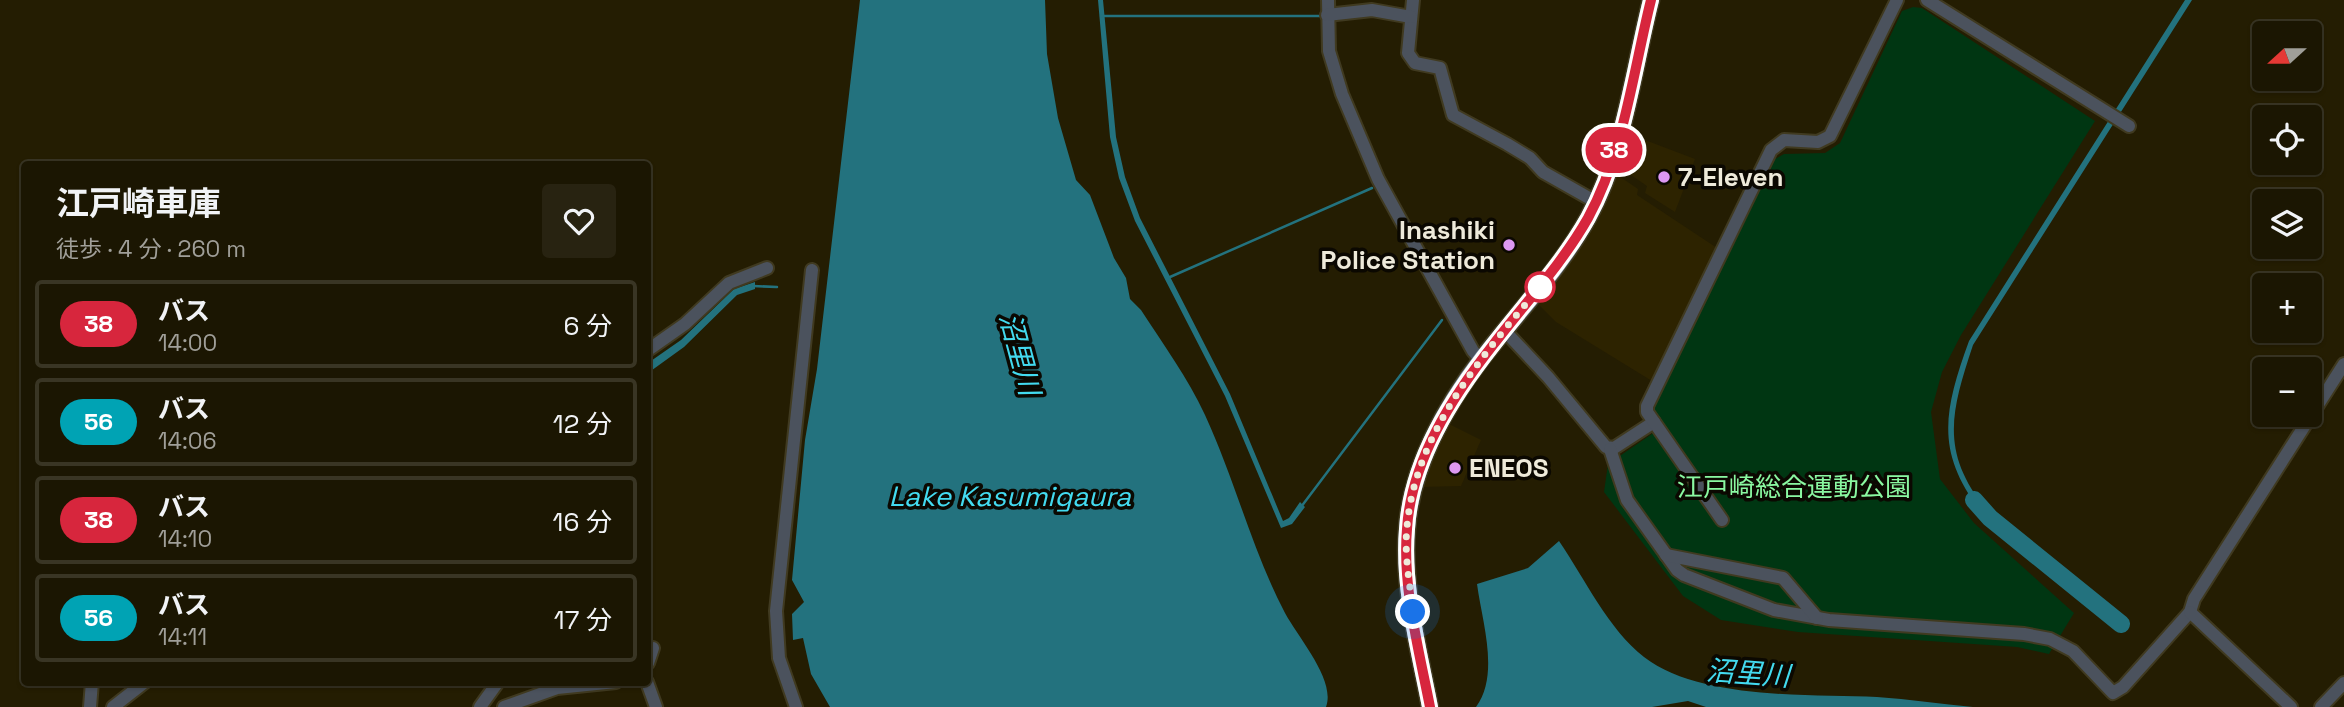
<!DOCTYPE html>
<html lang="ja">
<meta charset="utf-8">
<style>
body{margin:0;font-family:"Space Grotesk","Noto Sans JP",sans-serif;background:#282311;color:#f1f3f6;height:100vh;display:flex;flex-direction:column;font-size:26px;white-space:nowrap}
*{box-sizing:border-box;margin:0}
p{font-size:23px;color:#a09f99}
.icon{flex:none;width:38px;height:38px;fill:none;stroke:currentColor;stroke-width:2;stroke-linecap:round;stroke-linejoin:round}
.map{position:relative;flex:1;overflow:hidden}
.sheet{position:absolute;left:21px;top:161px;width:630px;height:525px;display:flex;flex-direction:column;background:#1b1602;border-radius:7px;box-shadow:0 2px 5px #0004,0 0 0 2px #393524}
.sheet>*{flex:none}
.badge{padding:0 14px;border-radius:23px;font-size:24px;line-height:46px}
.needle{width:46px;rotate:249deg}
.buttons{position:absolute;left:2252px;top:21px;display:grid;gap:14px}
.buttons a{display:grid;place-items:center;width:70px;height:70px;border-radius:7px;background:#1b1602;box-shadow:0 2px 5px #0004,0 0 0 2px #393524;font-size:35px}
.you{position:absolute;width:35px;height:35px;margin:-18px;border:5px solid #fff;border-radius:50%;background:#1a73e8;box-shadow:0 0 0 10px #1a73e833}
.map>.badge{position:absolute;translate:-50% -50%;box-shadow:0 0 0 4px #fff}
.round{display:grid;place-items:center;flex:none;width:74px;height:74px;border-radius:7px;background:#282311}
.summary{display:flex;align-items:center;justify-content:space-between;height:119px;padding:0 35px}
h1{font-size:33px;font-weight:700;line-height:52px}
ul{padding:0;list-style:none}
li{display:flex;align-items:center;gap:21px;height:88px;margin:0 14px 10px;padding:0 21px;border:4px solid #393524;border-radius:7px}
li div{flex:1}
li b{display:block;font-size:26px}
li em{font-style:normal}
li .badge{min-width:77px;font-weight:700;text-align:center}
.map>svg:first-child{display:block}
.built{fill:#2d2300}
.green{fill:#003612}
.water{fill:#23727e}
.lines{fill:none;stroke-linecap:round;stroke-linejoin:round}
.stream{stroke:#23727e;stroke-width:2.5}
.river{stroke:#23727e;stroke-width:18}
.minor-casing{stroke:#403a20;stroke-width:16}
.major-casing{stroke:#403a20;stroke-width:19}
.minor{stroke:#4b525d;stroke-width:12}
.major{stroke:#78879d;stroke-width:16}
.line-casing{stroke:#fff;stroke-width:16}
.line{stroke:#d7263d;stroke-width:10}
.walk{stroke:#eeeada;stroke-width:7;stroke-dasharray:0 12.6}
.poi-dot{fill:#dd98f3;stroke:#0b0801;stroke-width:2.5}
.stop-dot{fill:#fff;stroke:#d7263d;stroke-width:3.5}
.labels{text-anchor:middle;stroke-width:7;stroke-linejoin:round;paint-order:stroke}
.poi-label{font-size:26px;font-weight:bold;fill:#eeeada;stroke:#0b0801;text-anchor:start}
.park-label{font-size:26px;fill:#8af8a1;stroke:#0b0801}
.water-label{font-size:28px;font-style:italic;fill:#43daef;stroke:#0b0801}
</style>
<div class="map">
<svg width="2344" height="707" viewBox="0 0 2344 707">
<rect width="100%" height="100%" fill="#241d02"/>
<!-- built -->
<g class="built">
<polygon points="1624,132 1695,159 1675,212 1645,193 1647,186 1615,164"/>
<polygon points="1616,174 1638,189 1637,195 1717,248 1652,381 1556,322 1536,302 1606,199"/>
<polygon points="1449,424 1481,440 1461,486 1422,487 1429,464"/>
</g>
<!-- green -->
<polygon class="green" points="1913,7 1922,8 2095,121 1961,335 1942,372 1931,412 1940,479 1974,523 2074,613 2049,654 2017,647 1798,632 1721,620 1683,596 1604,492 1608,464 1662,427 1652,412 1775,159 1784,154 1825,153 1840,143 1902,11"/>
<!-- water -->
<g class="water">
<path d="M860,0H1045L1047,54L1058,118L1076,180L1090,195L1114,258L1126,278L1130,299L1141,310C1163,344 1188,378 1205,415C1235,480 1252,550 1285,613C1299,639 1336,680 1326,707H830L811,674L803,638L793,640L792,614L804,602L792,580L805,440L817,369Z"/>
<polygon points="1098,0 1103,0 1116,137 1125,177 1140,218 1230,394 1283,521 1289,518 1300,502 1305,507 1292,524 1281,528 1225,396 1135,221 1119,178 1110,137"/>
<path d="M2185,0H2192L1973,345C1949,417 1940,455 1992,517L1987,519C1935,456 1942,415 1969,341Z"/>
<polygon points="755,282 755,289 737,295 684,347 648,373 648,363 681,340 734,289"/>
<path d="M1559,541C1585,579 1608,629 1644,657C1699,700 1810,694 1877,697C1909,699 1941,704 1973,707H1706L1688,701L1652,707H1476C1500,674 1482,622 1477,584L1528,568Z"/>
</g>
<g class="lines">
<!-- stream -->
<g class="stream">
<polyline points="1101,16 1322,16"/>
<polyline points="1170,277 1372,188"/>
<polyline points="753,286 777,287"/>
<polyline points="1301,507 1442,320"/>
</g>
<!-- river -->
<polyline class="river" points="1974,500 1990,518 2121,624"/>
<defs>
<g id="minor">
<polyline points="1328,0 1329,51 1342,94 1378,179 1473,351 1481,360"/>
<polyline points="1413,0 1408,53 1415,63 1440,68 1453,115 1507,144 1530,158 1543,172 1596,202"/>
<polyline points="1927,0 2129,126"/>
<polyline points="1327,15 1372,10 1411,17"/>
<polyline points="1504,330 1548,377 1606,447 1614,448 1654,422"/>
<polyline points="648,350 685,324 729,283 767,268"/>
<polyline points="1610,449 1627,500 1677,570 1684,575 1774,610 1829,620 2024,634 2050,639 2073,651 2113,693 2123,687 2190,612 2194,599 2344,364"/>
<polyline points="1722,520 1647,412 1647,406 1771,150 1784,140 1818,142 1830,136 1897,0"/>
<polyline points="1666,555 1783,578 1817,618"/>
<polyline points="2190,612 2291,707"/>
<polyline points="648,663 653,648"/>
<polyline points="647,682 656,707"/>
<polyline points="90,707 92,682"/>
<polyline points="113,707 145,682"/>
<polyline points="480,707 498,682"/>
<polyline points="504,707 557,688 616,682"/>
<polyline points="796,707 779,658 776,611 812,270"/>
<polyline points="2321,707 2344,683"/>
</g>
<path id="major" d="M1430,707C1419,650 1402,587 1407,529C1411,467 1446,405 1483,357C1519,311 1560,269 1588,218C1624,153 1633,71 1651,0"/>
</defs>
<!-- minor casing -->
<use href="#minor" class="minor-casing"/>
<!-- major casing -->
<use href="#major" class="major-casing"/>
<!-- minor -->
<use href="#minor" class="minor"/>
<!-- major -->
<use href="#major" class="major"/>
</g>
<g class="lines">
<defs>
<path id="line" d="M1430,707C1419,650 1402,587 1407,529C1411,461 1452,397 1493,345C1525,303 1562,264 1588,218C1624,152 1633,72 1651,0"/>
</defs>
<!-- line casing -->
<use href="#line" class="line-casing"/>
<!-- line -->
<use href="#line" class="line"/>
<!-- walk -->
<path class="walk" d="M1413,612C1410,585 1404,555 1407,527C1415,433 1482,356 1540,287"/>
</g>
<!-- markers -->
<g class="poi-dot">
<circle cx="1664" cy="177" r="7"/>
<circle cx="1509" cy="245" r="7"/>
<circle cx="1455" cy="468" r="7"/>
</g>
<circle class="stop-dot" cx="1540" cy="287" r="14"/>
<g class="labels">
<!-- poi labels -->
<g class="poi-label">
<text x="1678" y="186">7-Eleven</text>
<text x="1495" y="239" text-anchor="end">Inashiki<tspan x="1495" dy="30">Police Station</tspan></text>
<text x="1469" y="477">ENEOS</text>
</g>
<!-- park labels -->
<g class="park-label">
<text x="1794" y="496">江戸崎総合運動公園</text>
</g>
<!-- water labels -->
<g class="water-label">
<text transform="translate(1020 354) rotate(75)" y="10">沼里川</text>
<text x="1010" y="506">Lake Kasumigaura</text>
<text transform="translate(1748 673) rotate(4)" y="10">沼里川</text>
</g>
</g>
</svg>
<div class="buttons">
<a><svg class="needle" viewBox="-14 -14 28 28"><path d="M0-13l5 13h-10z" fill="#e53935"/><path d="M0 13l5-13h-10z" fill="#a09f99"/></svg></a>
<a><svg class="icon" aria-label="locate" viewBox="0 0 24 24"><circle cx="12" cy="12" r="6"/><path d="M12 2v4M12 18v4M2 12h4M18 12h4"/></svg></a>
<a><svg class="icon" aria-label="layers" viewBox="0 0 24 24"><path d="M12 4l9 5-9 5-9-5zM3 14l9 5 9-5"/></svg></a>
<a>+</a>
<a>−</a>
</div>
<div class="you" style="left:1413px;top:612px"></div>
<b class="badge" style="left:1614px;top:150px;background:#d7263d;color:#fff">38</b>
<section class="sheet">
<div class="summary"><div><h1>江戸崎車庫</h1><p>徒歩 · 4 分 · 260 m</p></div><a class="round"><svg class="icon" aria-label="heart" viewBox="0 0 24 24"><path d="M12 20l-8-8c-3-5 5-10 8-4 3-6 11-1 8 4z"/></svg></a></div>
<ul>
<li><span class="badge" style="background:#d7263d;color:#fff">38</span><div><b>バス</b><p>14:00</p></div><em>6 分</em></li>
<li><span class="badge" style="background:#00a3b4;color:#fff">56</span><div><b>バス</b><p>14:06</p></div><em>12 分</em></li>
<li><span class="badge" style="background:#d7263d;color:#fff">38</span><div><b>バス</b><p>14:10</p></div><em>16 分</em></li>
<li><span class="badge" style="background:#00a3b4;color:#fff">56</span><div><b>バス</b><p>14:11</p></div><em>17 分</em></li>
</ul>
</section>
</div>
